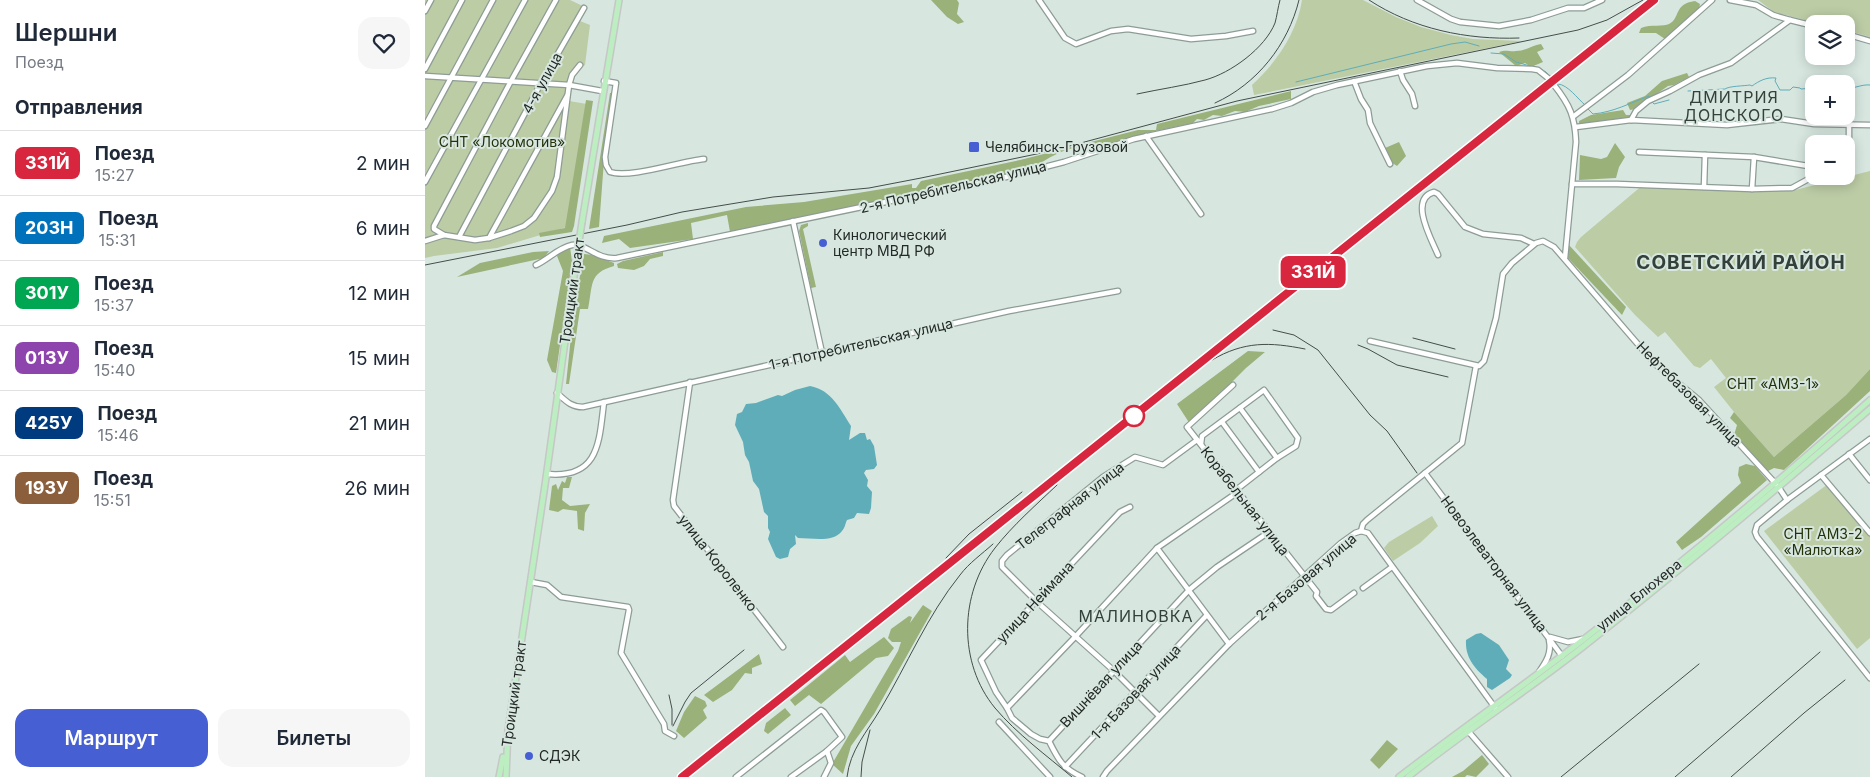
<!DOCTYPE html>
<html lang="ru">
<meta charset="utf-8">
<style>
body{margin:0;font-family:Inter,sans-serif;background:#f6f6f7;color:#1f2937;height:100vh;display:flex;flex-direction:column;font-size:19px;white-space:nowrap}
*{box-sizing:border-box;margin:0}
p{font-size:16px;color:#747a83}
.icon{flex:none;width:28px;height:28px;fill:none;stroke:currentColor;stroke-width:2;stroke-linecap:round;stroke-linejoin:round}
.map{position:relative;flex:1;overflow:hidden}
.details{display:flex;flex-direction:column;background:#fff;width:425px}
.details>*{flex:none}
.badge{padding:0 10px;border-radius:8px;font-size:18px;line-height:32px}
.controls{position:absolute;left:1380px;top:15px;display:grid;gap:10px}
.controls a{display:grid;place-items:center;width:50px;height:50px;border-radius:10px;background:#fff;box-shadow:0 2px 12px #0003;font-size:25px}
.map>.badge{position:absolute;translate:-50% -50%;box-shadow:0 0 0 2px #fff}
h2{padding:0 15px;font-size:19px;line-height:45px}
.round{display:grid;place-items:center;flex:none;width:52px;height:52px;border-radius:15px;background:#f6f6f7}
.overview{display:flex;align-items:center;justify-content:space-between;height:85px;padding:0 15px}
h1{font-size:24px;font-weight:600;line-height:38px}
.action{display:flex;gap:10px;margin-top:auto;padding:10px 15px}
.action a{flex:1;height:58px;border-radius:15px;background:#4660d3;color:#fff;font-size:20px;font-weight:600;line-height:58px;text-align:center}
.action a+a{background:#f6f6f7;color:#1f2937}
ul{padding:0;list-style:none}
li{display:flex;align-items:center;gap:15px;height:65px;padding:0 15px;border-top:1px solid #e0e1e3}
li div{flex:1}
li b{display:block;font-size:19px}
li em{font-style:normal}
li .badge{min-width:55px;font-weight:700;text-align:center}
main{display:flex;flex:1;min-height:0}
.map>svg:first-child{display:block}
.green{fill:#bccca5}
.forest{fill:#9bb17a}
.water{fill:#5fadb9}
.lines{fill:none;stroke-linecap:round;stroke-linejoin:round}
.stream{stroke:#5fadb9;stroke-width:1}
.minor-casing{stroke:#8e9c96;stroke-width:7}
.major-casing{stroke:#c6c7c7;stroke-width:8}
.minor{stroke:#fff;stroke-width:4.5}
.major{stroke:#bceec1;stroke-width:5}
.rail{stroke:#454d4a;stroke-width:1}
.major-bridge-casing{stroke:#c6c7c7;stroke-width:8;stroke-linecap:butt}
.major-bridge{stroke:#bceec1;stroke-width:5}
.line-casing{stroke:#fff;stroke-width:11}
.line{stroke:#d7263d;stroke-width:8}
.poi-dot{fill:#4660d3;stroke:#d7e7e0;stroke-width:2}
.stop-dot{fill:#fff;stroke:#d7263d;stroke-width:2.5}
.labels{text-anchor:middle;stroke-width:4;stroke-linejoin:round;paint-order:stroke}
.street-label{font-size:14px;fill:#232926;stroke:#d7e7e0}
.park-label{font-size:14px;fill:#243209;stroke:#d7e7e0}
.poi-label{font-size:14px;fill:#232926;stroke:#d7e7e0;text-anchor:start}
.quarter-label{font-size:16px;letter-spacing:1px;fill:#34413b;stroke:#d7e7e0}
.district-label{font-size:19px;font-weight:bold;letter-spacing:1px;fill:#34413b;stroke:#d7e7e0}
</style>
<main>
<section class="details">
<div class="overview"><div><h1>Шершни</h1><p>Поезд</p></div><a class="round"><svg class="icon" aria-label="heart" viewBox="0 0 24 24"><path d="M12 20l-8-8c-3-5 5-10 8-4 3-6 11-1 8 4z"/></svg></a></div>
<h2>Отправления</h2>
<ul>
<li><span class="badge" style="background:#d7263d;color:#fff">331Й</span><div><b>Поезд</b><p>15:27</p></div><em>2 мин</em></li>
<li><span class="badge" style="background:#0072bc;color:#fff">203Н</span><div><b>Поезд</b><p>15:31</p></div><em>6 мин</em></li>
<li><span class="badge" style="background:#00a651;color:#fff">301У</span><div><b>Поезд</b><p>15:37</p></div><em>12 мин</em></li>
<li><span class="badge" style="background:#8e44ad;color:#fff">013У</span><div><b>Поезд</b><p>15:40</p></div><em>15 мин</em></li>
<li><span class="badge" style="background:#003b80;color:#fff">425У</span><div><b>Поезд</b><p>15:46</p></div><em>21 мин</em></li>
<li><span class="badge" style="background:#8b5e3c;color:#fff">193У</span><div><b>Поезд</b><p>15:51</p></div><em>26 мин</em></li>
</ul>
<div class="action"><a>Маршрут</a><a>Билеты</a></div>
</section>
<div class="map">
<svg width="1445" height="777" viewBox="0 0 1445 777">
<rect width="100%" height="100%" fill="#d7e7e0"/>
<!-- green -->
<g class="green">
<polygon points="0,0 145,0 160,7 155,21 165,25 160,65 151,72 144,101 162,104 142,227 72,248 9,256 0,258"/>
<path d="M877,0H938L971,17L996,27L1026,35L1048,39L1098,41L829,95L827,85C851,63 872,33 877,0Z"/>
<polygon points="1333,0 1445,0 1445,37 1421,30 1421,24 1395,24 1349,12"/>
<polygon points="1445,171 1445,369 1421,395 1349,457 1309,412 1289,387 1301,378 1286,359 1275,368 1269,366 1240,332 1233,337 1210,315 1150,247 1152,242 1156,237 1219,184 1370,190"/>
<polygon points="1403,484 1445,536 1445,638 1432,649 1339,531"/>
<polygon points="1007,516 1013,526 995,543 968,561 959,548 964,542"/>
</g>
<!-- forest -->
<g class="forest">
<polygon points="506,0 532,0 534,3 532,14 539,22 533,24 522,17"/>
<path d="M1270,1L1275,4L1274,9L1240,39L1231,33H1214L1216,28C1226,24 1239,27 1244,24C1256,18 1248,4 1270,1Z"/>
<path d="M1116,44L1119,49L1112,52L1118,62L1106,67L1100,63L1091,66L1074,52C1081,49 1085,52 1091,51C1101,51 1107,45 1116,44Z"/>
<polygon points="1262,73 1264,77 1249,85 1243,86 1210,109 1205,110 1202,103 1220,96 1237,81"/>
<path d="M866,91V99L834,106L820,112L810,111L797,116L788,115L779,120L772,119L768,123L721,133L664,151C644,141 623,160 605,169L305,232L302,215L266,223L268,239L205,248L194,239L177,243L179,236L321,207L379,202L487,184V188H491L496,181L595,160L713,130H731L732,124Z"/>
<polygon points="185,93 188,93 180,147 174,227 164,229"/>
<polygon points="161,100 168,101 149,226 147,232 115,237 114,233 140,228"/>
<polygon points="1198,110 1201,115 1207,115 1204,119 1154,126 1154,121 1166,115"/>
<polygon points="974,142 981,156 972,166 963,160 960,148"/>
<polygon points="1190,143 1200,157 1194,167 1191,178 1154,180 1155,155 1176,159 1182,157"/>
<polygon points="383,223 383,226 378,229 391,287 386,288 374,231 376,225"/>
<polygon points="1144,245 1201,307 1197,315 1143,258"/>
<polygon points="145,247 147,261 131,373 127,372 122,360 138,271 132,256 134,252"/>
<polygon points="124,251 119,258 32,277 55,263 108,252"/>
<polygon points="238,252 238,256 225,259 219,266 209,270 193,268 192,264 198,261"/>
<path d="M159,254L168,255L189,263V266C163,273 168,286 163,309H155L144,384H141L149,308Z"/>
<polygon points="823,351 840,352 821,368 765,424 752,404"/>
<polygon points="1445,369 1445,391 1359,470 1349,468 1343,471 1309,435 1312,425 1305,418 1309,412 1349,457 1421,395"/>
<polygon points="1321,464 1330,466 1342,480 1276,537 1257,550 1251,542 1316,483 1313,475 1314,467"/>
<polygon points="142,477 147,477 144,488 138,488 137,500 145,506 165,504 160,513 159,531 153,529 152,511 138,509 133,512 124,510 127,486 131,484 133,490 137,481 140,483"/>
<polygon points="498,605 507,611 449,714 426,746 418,774 407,764 473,651 476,642 467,642 463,638 466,629 484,616 487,617 485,623"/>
<polygon points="459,637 469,648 463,656 451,658 396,704 384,695 370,706 365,700 420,655 425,662"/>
<polygon points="334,654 337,664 327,668 327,674 320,673 307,690 288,702 279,695"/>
<polygon points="270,696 280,701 282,706 278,710 282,718 259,738 251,731 259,712"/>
<polygon points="360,708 366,715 343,734 339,731 341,723"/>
<polygon points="962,740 973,749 954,769 945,760"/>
<polygon points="1057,755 1064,764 1051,777 1042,775 1040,777 1027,777 1038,771"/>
</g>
<!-- water -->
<g class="water">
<path d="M385,386C407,390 415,409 426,426L424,440L435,433H440L442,440L445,439L449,446L452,465L449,469L441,470L439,473L443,480L442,486L447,492L446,508L444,514L432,513L429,518L422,520C420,524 420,528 417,531C408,543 387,538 373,538L370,535L371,544L365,549L363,557L355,559L351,557L343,539L345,532L343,528V516L339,512L334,489L328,481L324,462L320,455L318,442L310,425L312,414L317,412L321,404L331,403L353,395L357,396L370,390Z"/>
<path d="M1056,633L1074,645L1084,660L1081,669L1087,675L1085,678L1067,690L1062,687V679C1049,668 1040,657 1041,640L1051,634Z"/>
</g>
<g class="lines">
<!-- stream -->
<g class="stream">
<polyline points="1066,53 1079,54 1091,62 1112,68"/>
<path d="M1115,69L1121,72L1133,84C1143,85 1152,98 1160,105"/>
<polyline points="871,82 1026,44 1040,42 1054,46"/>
<path d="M1421,88C1430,89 1436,84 1445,85"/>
<path d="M1263,91L1300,89C1304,86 1319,86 1325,85L1327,86C1334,81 1341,77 1351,78L1350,81L1355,90H1365L1368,87L1375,88L1376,89L1389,88"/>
<polyline points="1227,102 1229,104 1244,100"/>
<path d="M1162,108L1168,114C1189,112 1205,103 1224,96L1225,99"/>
</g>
<defs>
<g id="minor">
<polyline points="131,0 86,81 9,226 9,229 19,235 50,240 64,238 86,231 99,226 109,218 127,191 132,177 144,85 147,75 155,65"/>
<polyline points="614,0 640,38 651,44 686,31 703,29 766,39 801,36 828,31"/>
<polyline points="992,0 1026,19 1035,22 1074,26 1106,20 1143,8 1159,8 1177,0"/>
<polyline points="1305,0 1331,5 1348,15 1365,20"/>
<polyline points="0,11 6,0"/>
<polyline points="1421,34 1445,41"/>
<polyline points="0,69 37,0"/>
<polyline points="975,71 978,80 987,94 990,106"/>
<polyline points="0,76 144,85 177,91"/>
<path d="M179,81L191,83L180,157L181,165L185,172C205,179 256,161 279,159"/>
<polyline points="929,81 936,99 943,110 945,123 965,164"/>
<path d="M1129,85C1145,105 1150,117 1151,142L1140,258"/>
<polyline points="1149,116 1203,75 1287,0"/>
<polyline points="1206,120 1211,111 1223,101 1245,91 1274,75 1306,63 1365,20 1389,26"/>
<polyline points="0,126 68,0"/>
<polyline points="1151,127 1206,120 1302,125 1356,119 1389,124 1445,125"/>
<polyline points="721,136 776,214"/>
<polyline points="1214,152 1329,157 1389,167"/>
<polyline points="1421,168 1424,157 1424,125"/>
<polyline points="0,182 100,0"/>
<polyline points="1147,184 1192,184 1327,189 1367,188 1389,176"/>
<polyline points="1279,187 1280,155"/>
<polyline points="1327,189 1329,157"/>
<polyline points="368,221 397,353"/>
<polyline points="34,237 116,83 159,8"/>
<polyline points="64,238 142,96"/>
<polyline points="0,241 19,235"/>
<path d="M1013,255C1007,240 983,199 1009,192L1013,194L1040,227L1058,234L1096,238L1109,244"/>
<path d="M111,265C124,259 133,248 147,245C161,243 171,260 192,258L581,177L639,162L709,139L847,109L866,103L888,92L912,85L1002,66L1032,63L1072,68L1107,69L1113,70L1123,78"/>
<polyline points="945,341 1054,366 1059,361 1071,318 1078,274 1087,263 1111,243 1118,241 1129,247 1230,364 1274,400 1351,484"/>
<polyline points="265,382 248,500 249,506 358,647"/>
<polyline points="808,385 762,427 892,592 891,596 901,609 906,610 929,593"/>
<path d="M132,393C141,401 146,407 158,407L584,311L693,291"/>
<polyline points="815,408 852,458"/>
<polyline points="797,422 834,472"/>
<polyline points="1445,439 1362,500 1332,525 1330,532 1332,537 1445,678"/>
<polyline points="776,444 777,436 839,390 873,438 871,446 852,458 811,490"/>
<polyline points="1424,454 1445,480"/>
<polyline points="1000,473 1137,656"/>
<path d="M122,474C175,479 174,441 179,402"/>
<polyline points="1396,475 1445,533"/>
<polyline points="1354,488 1362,500"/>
<polyline points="936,531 943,533 1071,709"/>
<polyline points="936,531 938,524 942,520 1037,443 1051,366"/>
<polyline points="732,548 804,644"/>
<polyline points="106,582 122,585 136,597 203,607 204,610 196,653 239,724 240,731 249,736"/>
<polyline points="938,588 967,567"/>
<polyline points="1125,637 1143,642 1158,639"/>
<path d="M1114,672C1121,662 1127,653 1124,640"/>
<polyline points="582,708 650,637 732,548 813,492"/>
<polyline points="734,716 688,670 611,601 577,567 577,561 582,555 678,477 710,457 738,465 772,440"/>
<polyline points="574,722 625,777"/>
<polyline points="1043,731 1083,777"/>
<polyline points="624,741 764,590 792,567 844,532"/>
<polyline points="640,767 781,616"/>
<polyline points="311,777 396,710 399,712 417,737 402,751 366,777"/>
<polyline points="399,777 406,763 402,751"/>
<path d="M657,777C637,768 633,759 624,741L615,739L606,734L587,718L582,708L571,692L556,660L695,512L705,507"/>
<polyline points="678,777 682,771 804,644 916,543 930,533 936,531"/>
</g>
<g id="major">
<polyline points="157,222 194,0"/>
<polyline points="74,777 78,757"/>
<polyline points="81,777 83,730 120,485 152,255"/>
<path d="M974,777C1035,730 1098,686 1159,639C1257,563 1352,483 1445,400"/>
<path d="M983,777C1040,731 1102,691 1159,646C1257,569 1351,490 1445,409"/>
</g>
</defs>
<!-- minor casing -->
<use href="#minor" class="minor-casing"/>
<!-- major casing -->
<use href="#major" class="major-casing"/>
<!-- minor -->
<use href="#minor" class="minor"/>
<!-- major -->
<use href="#major" class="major"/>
<!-- rail -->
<g class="rail">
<path d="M944,0C988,29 1042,40 1094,38"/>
<path d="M712,94C735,89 758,86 780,80C806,73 840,48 850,23C852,16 853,7 855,0"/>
<path d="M790,103C832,84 863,45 874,0"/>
<polyline points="0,265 202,225 257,212 348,197 444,188 496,178 626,151 812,101 1153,30 1182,20 1218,0"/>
<polyline points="848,330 869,335 893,350 945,415 962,431 992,473"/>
<polyline points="988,338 1030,349"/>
<polyline points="933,345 943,349 972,365 1023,377"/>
<path d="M787,360C819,341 845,342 880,349"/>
<path d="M632,485C611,505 588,525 570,548C534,594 533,663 570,708C592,734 621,755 647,777"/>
<polyline points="521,558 544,534 597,492"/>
<polyline points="244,695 247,709 247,725"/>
<polyline points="248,726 260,702 266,693 319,650"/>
<polyline points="257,777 1229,0"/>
<path d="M422,777C425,750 442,732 455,710C482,665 502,616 535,575C544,563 557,554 568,544"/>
<polyline points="436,777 437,762 445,730"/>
<polyline points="1136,777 1274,664"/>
<polyline points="1250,777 1395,652"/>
<polyline points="1306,777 1379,713 1420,680"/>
</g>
<defs>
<polyline id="major-bridge" points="152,255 157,222"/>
</defs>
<!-- major-bridge casing -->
<use href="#major-bridge" class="major-bridge-casing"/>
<!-- major-bridge -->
<use href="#major-bridge" class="major-bridge"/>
</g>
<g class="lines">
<defs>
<polyline id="line" points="257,777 1229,0"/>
</defs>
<!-- line casing -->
<use href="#line" class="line-casing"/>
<!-- line -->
<use href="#line" class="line"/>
</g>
<!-- markers -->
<g class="poi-dot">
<rect x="543" y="141" width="12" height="12" rx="2.5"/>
<circle cx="398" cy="243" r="5"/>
<circle cx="104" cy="756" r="5"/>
</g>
<circle class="stop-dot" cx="709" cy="416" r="10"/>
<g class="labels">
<!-- street labels -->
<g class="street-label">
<text transform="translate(117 83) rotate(-61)" y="5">4-я улица</text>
<text transform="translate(528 187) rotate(-13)" y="5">2-я Потребительская улица</text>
<text transform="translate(147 291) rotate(-82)" y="5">Троицкий тракт</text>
<text transform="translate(436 344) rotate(-13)" y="5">1-я Потребительская улица</text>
<text transform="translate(1264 394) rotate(45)" y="5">Нефтебазовая улица</text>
<text transform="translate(820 501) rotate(52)" y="5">Корабельная улица</text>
<text transform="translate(645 506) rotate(-38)" y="5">Телеграфная улица</text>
<text transform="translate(293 563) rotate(52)" y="5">улица Короленко</text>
<text transform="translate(1069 564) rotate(53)" y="5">Новоэлеваторная улица</text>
<text transform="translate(881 577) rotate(-40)" y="5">2-я Базовая улица</text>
<text transform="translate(1214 595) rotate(-39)" y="5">улица Блюхера</text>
<text transform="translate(610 602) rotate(-47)" y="5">улица Неймана</text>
<text transform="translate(676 684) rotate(-47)" y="5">Вишнёвая улица</text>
<text transform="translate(711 692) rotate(-47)" y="5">1-я Базовая улица</text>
<text transform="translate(89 694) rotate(-82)" y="5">Троицкий тракт</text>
</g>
<!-- park labels -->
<g class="park-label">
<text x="77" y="147">СНТ «Локомотив»</text>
<text x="1348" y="389">СНТ «АМЗ-1»</text>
<text x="1398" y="539">СНТ АМЗ-2<tspan x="1398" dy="16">«Малютка»</tspan></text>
</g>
<!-- poi labels -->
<g class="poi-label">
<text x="560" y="152">Челябинск-Грузовой</text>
<text x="408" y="240">Кинологический<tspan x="408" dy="16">центр МВД РФ</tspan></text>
<text x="114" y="761">СДЭК</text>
</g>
<!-- quarter labels -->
<g class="quarter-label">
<text x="1309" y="103">ДМИТРИЯ<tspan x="1309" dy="18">ДОНСКОГО</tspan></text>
<text x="711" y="622">МАЛИНОВКА</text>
</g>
<!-- district labels -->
<g class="district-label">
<text x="1316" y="269">СОВЕТСКИЙ РАЙОН</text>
</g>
</g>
</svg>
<div class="controls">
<a><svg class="icon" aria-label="layers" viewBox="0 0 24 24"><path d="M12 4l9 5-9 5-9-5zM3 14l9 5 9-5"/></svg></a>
<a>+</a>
<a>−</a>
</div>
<b class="badge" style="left:888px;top:272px;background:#d7263d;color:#fff">331Й</b>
</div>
</main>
